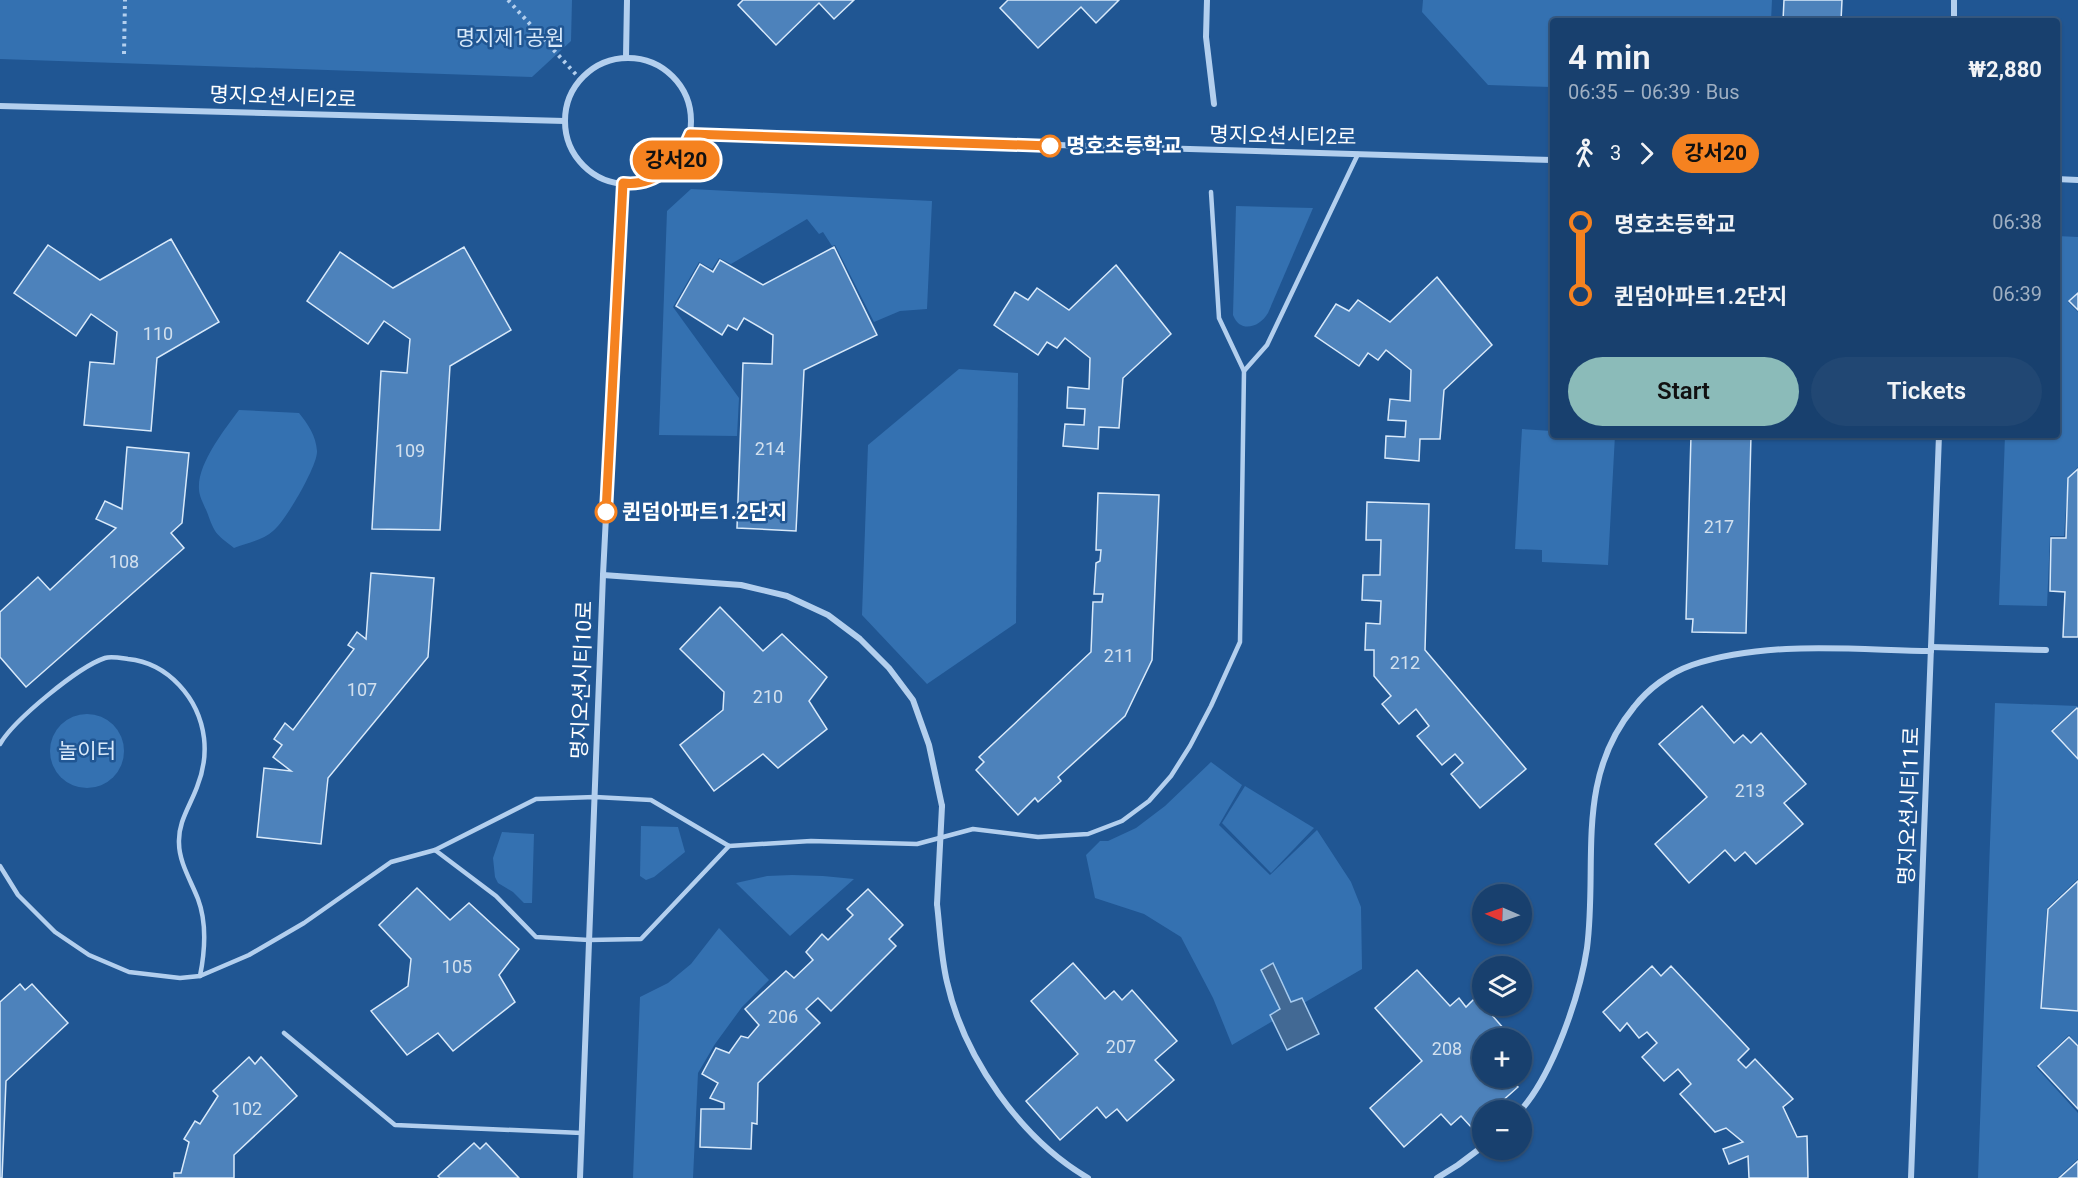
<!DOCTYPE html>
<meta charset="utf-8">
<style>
body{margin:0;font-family:Roboto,"Noto Sans KR",sans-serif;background:#214773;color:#f1f3f6;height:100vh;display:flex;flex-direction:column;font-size:22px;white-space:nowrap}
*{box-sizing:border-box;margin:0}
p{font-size:20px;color:#9fafc2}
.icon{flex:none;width:33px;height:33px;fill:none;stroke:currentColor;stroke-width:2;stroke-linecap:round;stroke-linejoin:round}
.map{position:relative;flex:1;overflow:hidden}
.panel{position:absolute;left:1550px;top:18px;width:510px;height:420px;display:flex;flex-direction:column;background:#18406e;border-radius:6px;box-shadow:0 2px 4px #0004,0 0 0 2px #365981}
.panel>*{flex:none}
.badge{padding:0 12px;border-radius:20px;font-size:21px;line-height:39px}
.needle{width:39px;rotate:272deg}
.buttons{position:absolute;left:1472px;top:884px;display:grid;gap:12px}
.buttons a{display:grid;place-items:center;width:60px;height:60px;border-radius:50%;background:#18406e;box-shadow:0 2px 4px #0004,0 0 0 2px #365981;font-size:30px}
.map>.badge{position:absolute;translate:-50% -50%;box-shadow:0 0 0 3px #fff}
.legs{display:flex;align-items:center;gap:9px;height:66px;padding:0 18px;font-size:20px}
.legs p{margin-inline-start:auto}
.head{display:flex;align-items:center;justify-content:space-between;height:102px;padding:0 18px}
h1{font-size:33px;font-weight:600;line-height:45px}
.action{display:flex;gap:12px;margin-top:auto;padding:12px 18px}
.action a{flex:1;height:69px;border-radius:36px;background:#8bbbb9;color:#111;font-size:24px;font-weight:600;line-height:69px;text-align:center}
.action a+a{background:#214773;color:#f1f3f6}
ul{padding:0 18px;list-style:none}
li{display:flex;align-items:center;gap:21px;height:72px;font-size:22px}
li i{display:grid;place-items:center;width:9px;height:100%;margin:0 8px;background:currentColor}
li i::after{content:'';width:15px;height:15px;margin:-8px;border:4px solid;border-radius:50%;background:#18406e}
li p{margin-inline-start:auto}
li:first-child i{background:linear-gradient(#0000 50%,currentColor 0)}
li:last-child i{background:linear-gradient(currentColor 50%,#0000 0)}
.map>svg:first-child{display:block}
.green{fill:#3471b1}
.water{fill:#426994;stroke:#a6cbef;stroke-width:1.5}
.building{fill:#4d82bb;stroke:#d8e9fa;stroke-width:1.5}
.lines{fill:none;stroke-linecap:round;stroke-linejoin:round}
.path{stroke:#b3cfee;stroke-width:4;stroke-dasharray:3 4.5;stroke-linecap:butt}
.service{stroke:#b3cfee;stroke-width:4.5}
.minor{stroke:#b3cfee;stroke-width:6}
.minor-bridge{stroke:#b3cfee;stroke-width:6}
.line-1-casing{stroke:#fff;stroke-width:14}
.line-1{stroke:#f58220;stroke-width:9}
.stop-1-dot{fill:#fff;stroke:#f58220;stroke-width:3}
.labels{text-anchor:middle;stroke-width:5;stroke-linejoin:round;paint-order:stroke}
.number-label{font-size:18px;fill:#d2e0ee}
.park-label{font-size:21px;fill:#d8e9fa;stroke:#205693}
.street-label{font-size:21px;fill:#fff;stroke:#205693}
.stop-label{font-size:21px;font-weight:bold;fill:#fff;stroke:#205693;text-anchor:start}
</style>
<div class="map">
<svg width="2078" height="1178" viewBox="0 0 2078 1178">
<rect width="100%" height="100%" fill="#205693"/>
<!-- green -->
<g class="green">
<polygon points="0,0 572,0 571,41 532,77 0,59"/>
<polygon points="1423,0 1772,0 1771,21 1552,21 1552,87 1488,85 1422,12"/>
<polygon points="691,189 932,201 927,309 900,311 874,322 835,245 832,246 823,232 819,234 807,219 731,264 719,258 712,269 699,262 673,307 739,398 737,436 659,435 667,211"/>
<path d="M1236,206L1313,208L1268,313C1260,327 1240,334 1233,315Z"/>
<polygon points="2057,236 2078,237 2078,292 2068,302 2078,312 2078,467 2068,478 2064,536 2050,536 2047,606 1999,605 2005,435 2056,435"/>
<polygon points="959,369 1018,373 1016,623 927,684 862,615 868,445"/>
<path d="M239,410L299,413C308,424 316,436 317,451C318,465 285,522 273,531C263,540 247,543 234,548C215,533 215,534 207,512C204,505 199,496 199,489C197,464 225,429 239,410Z"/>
<polygon points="1522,429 1552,431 1552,435 1615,435 1608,565 1542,562 1542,550 1515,549"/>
<polygon points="1995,703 2078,706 2051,730 2078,760 2078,879 2047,908 2040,1008 2078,1012 2078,1045 2069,1035 2036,1067 2078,1113 2078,1159 2057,1178 1978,1178"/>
<circle cx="87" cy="751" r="37"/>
<polygon points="1211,762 1242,785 1219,825 1270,875 1317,830 1351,882 1361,907 1362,969 1232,1045 1213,998 1181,937 1144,914 1095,898 1086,855 1100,841 1108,841 1136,828 1165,806"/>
<polygon points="1245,786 1314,828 1271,873 1222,823"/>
<polygon points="641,826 678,827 685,852 654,877 646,880 640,876"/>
<polygon points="502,832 534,834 532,903 524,903 513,892 498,883 495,877 493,858"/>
<polygon points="792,875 823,876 854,879 790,936 736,883 767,876"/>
<polygon points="719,928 769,980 742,1007 715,1044 698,1073 693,1178 633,1178 640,997 668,983 691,964"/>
</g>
<!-- water -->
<polygon class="water" points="1273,963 1291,1002 1302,998 1319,1034 1287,1050 1270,1015 1280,1009 1261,970"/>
<!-- building -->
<g class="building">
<polygon points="743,0 854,0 834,19 819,3 776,45 738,5"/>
<polygon points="1008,0 1119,0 1096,23 1081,7 1038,48 1000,8"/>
<polygon points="1784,0 1842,0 1841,21 1783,21"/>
<polygon points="171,239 219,322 157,358 151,431 84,425 90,362 114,364 117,332 91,314 76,336 14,293 48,245 100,280"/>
<polygon points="464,247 511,330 450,366 440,530 372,529 381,371 407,373 410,339 384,321 368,344 307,301 340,252 393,288"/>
<polygon points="834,247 877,335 804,370 796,531 737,528 743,363 772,364 773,335 744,318 737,330 728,325 722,335 676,306 700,264 713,272 720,260 763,285"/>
<polygon points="1116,265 1171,334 1123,378 1119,428 1099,427 1098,449 1063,446 1065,424 1084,425 1085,409 1067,408 1068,387 1089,389 1090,358 1065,338 1057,348 1047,342 1038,355 994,325 1015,292 1028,300 1037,288 1069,310"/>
<polygon points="1437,277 1492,345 1444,390 1440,439 1420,439 1419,461 1385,458 1386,436 1405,437 1406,421 1388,420 1390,399 1410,401 1411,370 1386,350 1378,360 1368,353 1359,366 1315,336 1336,304 1349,311 1358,300 1390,322"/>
<polygon points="2078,293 2078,310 2069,301"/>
<polygon points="1691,435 1751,435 1746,633 1692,632 1693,619 1686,619"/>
<polygon points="127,447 189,453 182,523 171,533 184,548 26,687 0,657 0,612 38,577 50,590 116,528 96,519 105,501 122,509"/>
<polygon points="2078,469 2078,637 2063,637 2065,592 2050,591 2051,538 2066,538 2068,478"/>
<polygon points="1098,493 1159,495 1152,660 1125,716 1058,777 1061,781 1038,802 1035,798 1018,815 976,770 984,762 979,757 1091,652 1093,602 1102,602 1103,594 1094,594 1096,563 1100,561 1101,550 1096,550"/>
<polygon points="1367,502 1429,504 1425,650 1526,769 1480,808 1451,774 1463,763 1455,754 1442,765 1417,736 1429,726 1416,709 1399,724 1382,704 1391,696 1374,676 1374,650 1365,650 1366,623 1380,624 1381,601 1362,600 1363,575 1380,575 1381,540 1366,540"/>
<polygon points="371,573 434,578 428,657 328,778 321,844 257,837 264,768 291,771 273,757 282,745 274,739 285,723 293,730 354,649 348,645 357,632 366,639"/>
<polygon points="720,607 763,651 782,634 827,677 809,701 827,729 778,768 763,754 714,791 680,745 723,710 724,692 680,649"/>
<polygon points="1702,706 1734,743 1743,735 1751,743 1761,733 1806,784 1784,803 1803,824 1756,864 1745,852 1735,861 1725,850 1689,883 1655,844 1707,797 1659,744"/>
<polygon points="2077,708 2078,709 2078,759 2052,731"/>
<polygon points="2078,881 2078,1011 2041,1008 2048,909"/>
<polygon points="417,888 450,920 469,903 519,949 499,975 515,1002 453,1051 438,1033 407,1055 371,1011 408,986 411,959 379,925"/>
<polygon points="868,889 903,925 889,939 896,946 831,1011 818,998 806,1009 820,1023 758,1083 757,1124 752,1123 751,1149 700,1147 701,1109 724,1109 724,1103 710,1098 718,1083 702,1074 716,1048 729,1053 741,1036 748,1038 759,1025 745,1009 786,971 794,978 813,960 806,952 822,934 828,940 853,915 847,909"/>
<polygon points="1073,963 1105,999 1114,991 1122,1000 1132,990 1177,1041 1155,1060 1174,1080 1127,1121 1117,1109 1106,1118 1097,1107 1060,1140 1026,1101 1078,1054 1031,1001"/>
<polygon points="1652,966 1661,976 1671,966 1749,1049 1738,1060 1746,1068 1755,1059 1793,1099 1783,1107 1797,1137 1807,1136 1808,1178 1749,1178 1748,1156 1729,1164 1723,1149 1743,1142 1726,1128 1715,1132 1680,1094 1691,1084 1678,1069 1664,1081 1642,1057 1657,1043 1647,1032 1639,1038 1627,1023 1620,1031 1603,1012"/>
<polygon points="1417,970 1450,1006 1459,998 1466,1007 1476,997 1512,1038 1482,1038 1482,1077 1509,1077 1518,1087 1492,1110 1482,1110 1482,1119 1472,1128 1461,1116 1451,1125 1441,1114 1404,1147 1370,1108 1422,1061 1375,1008"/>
<polygon points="20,984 25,990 32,984 68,1023 6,1081 2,1178 0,1178 0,1002"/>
<polygon points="2069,1037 2078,1046 2078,1109 2038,1066"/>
<polygon points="249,1057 255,1064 261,1057 297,1096 234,1155 234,1178 174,1178 174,1173 181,1173 189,1142 184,1139 195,1121 200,1124 218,1096 213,1091"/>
<polygon points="474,1143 480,1149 486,1143 519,1178 440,1178 438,1176"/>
<polygon points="2078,1161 2078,1178 2059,1178"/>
</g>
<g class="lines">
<!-- path -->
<g class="path">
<polyline points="508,0 581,80"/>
<polyline points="124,54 125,0"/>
</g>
<!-- service -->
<g class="service">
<polyline points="1244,371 1267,345 1358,154"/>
<path d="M0,744C14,720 78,667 105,658C111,656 121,658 128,659C168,663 199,698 204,738C206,755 203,772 197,787C190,806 178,822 179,843C179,862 191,881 198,899C207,923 205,951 200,976"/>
<polyline points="435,850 536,799 595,797 651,800 729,846 811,841 917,844 973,829 1038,837 1088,834 1122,821 1149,801 1171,776 1190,746 1211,706 1240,642 1244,371 1219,318 1211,192"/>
<polyline points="0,866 18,895 55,932 89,955 129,972 180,978 200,976 249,955 304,923 391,862 435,850 496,896 536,937 589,940 641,939 729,846"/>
<polyline points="284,1033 395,1125 582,1133"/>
</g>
<!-- minor -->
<g class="minor">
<polyline points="1207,0 1206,37 1214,104"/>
<polyline points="1954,21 1954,0"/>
<polyline points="626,57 627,0"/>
<circle cx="628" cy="121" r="63"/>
<polyline points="0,106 565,121"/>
<polyline points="689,134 1552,160"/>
<polyline points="2056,179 2078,180"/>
<polyline points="603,575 741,585 787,596 828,615 860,639 889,668 913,700 929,745 942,806"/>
<polyline points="1931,647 2046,650"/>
<path d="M937,904C940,930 941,957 947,982C964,1058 1021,1139 1088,1178"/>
<path d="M1521,1110C1553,1074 1580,995 1587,948C1598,863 1574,780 1634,707C1648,689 1669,673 1692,665C1768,640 1853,650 1931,651"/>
<polyline points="580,1178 603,575 623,183"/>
<polyline points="1437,1178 1458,1165 1482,1147"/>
<polyline points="1911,1178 1939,435"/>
</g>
<!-- minor-bridge -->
<polyline class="minor-bridge" points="937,904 942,806"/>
</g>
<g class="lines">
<defs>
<path id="line-1" d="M606,512L623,183C657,187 679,163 690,134L1050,146"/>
</defs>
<!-- line-1 casing -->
<use href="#line-1" class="line-1-casing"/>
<!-- line-1 -->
<use href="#line-1" class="line-1"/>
</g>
<!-- markers -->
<g class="stop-1-dot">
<circle cx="1050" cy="146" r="10"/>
<circle cx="606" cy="512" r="10"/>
</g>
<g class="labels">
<!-- number labels -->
<g class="number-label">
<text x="158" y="340">110</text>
<text x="770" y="455">214</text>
<text x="410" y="457">109</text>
<text x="1719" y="533">217</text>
<text x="124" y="568">108</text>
<text x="1119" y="662">211</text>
<text x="1405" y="669">212</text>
<text x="362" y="696">107</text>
<text x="768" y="703">210</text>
<text x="1750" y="797">213</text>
<text x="457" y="973">105</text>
<text x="783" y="1023">206</text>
<text x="1121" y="1053">207</text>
<text x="1447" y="1055">208</text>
<text x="247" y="1115">102</text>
</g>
<!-- park labels -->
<g class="park-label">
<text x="510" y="45">명지제1공원</text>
<text x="87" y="758">놀이터</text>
</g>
<!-- street labels -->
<g class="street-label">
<text transform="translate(283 97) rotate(2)" y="7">명지오션시티2로</text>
<text transform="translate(1283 136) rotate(1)" y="7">명지오션시티2로</text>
<text transform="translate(582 680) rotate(-88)" y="7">명지오션시티10로</text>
<text transform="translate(1909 806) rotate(-88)" y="7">명지오션시티11로</text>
</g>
<!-- stop labels -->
<g class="stop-label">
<text x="1066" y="153">명호초등학교</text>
<text x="622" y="519">퀸덤아파트1.2단지</text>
</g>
</g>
</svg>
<div class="buttons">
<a><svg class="needle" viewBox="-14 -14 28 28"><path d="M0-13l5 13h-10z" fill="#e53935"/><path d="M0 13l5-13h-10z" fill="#9fafc2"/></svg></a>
<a><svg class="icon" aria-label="layers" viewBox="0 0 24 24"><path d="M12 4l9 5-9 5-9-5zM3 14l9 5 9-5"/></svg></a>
<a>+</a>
<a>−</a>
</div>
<b class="badge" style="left:676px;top:160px;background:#f58220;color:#111">강서20</b>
<section class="panel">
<div class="head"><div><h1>4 min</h1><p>06:35 – 06:39 · Bus</p></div><b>₩2,880</b></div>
<div class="legs"><svg class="icon" aria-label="walk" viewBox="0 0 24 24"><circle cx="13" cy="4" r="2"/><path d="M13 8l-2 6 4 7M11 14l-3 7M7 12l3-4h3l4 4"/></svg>3<svg class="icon" aria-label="forward" viewBox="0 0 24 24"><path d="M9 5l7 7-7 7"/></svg><b class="badge" style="background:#f58220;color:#111">강서20</b></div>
<ul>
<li><i style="color:#f58220"></i><b>명호초등학교</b><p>06:38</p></li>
<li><i style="color:#f58220"></i><b>퀸덤아파트1.2단지</b><p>06:39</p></li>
</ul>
<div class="action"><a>Start</a><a>Tickets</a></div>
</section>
</div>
